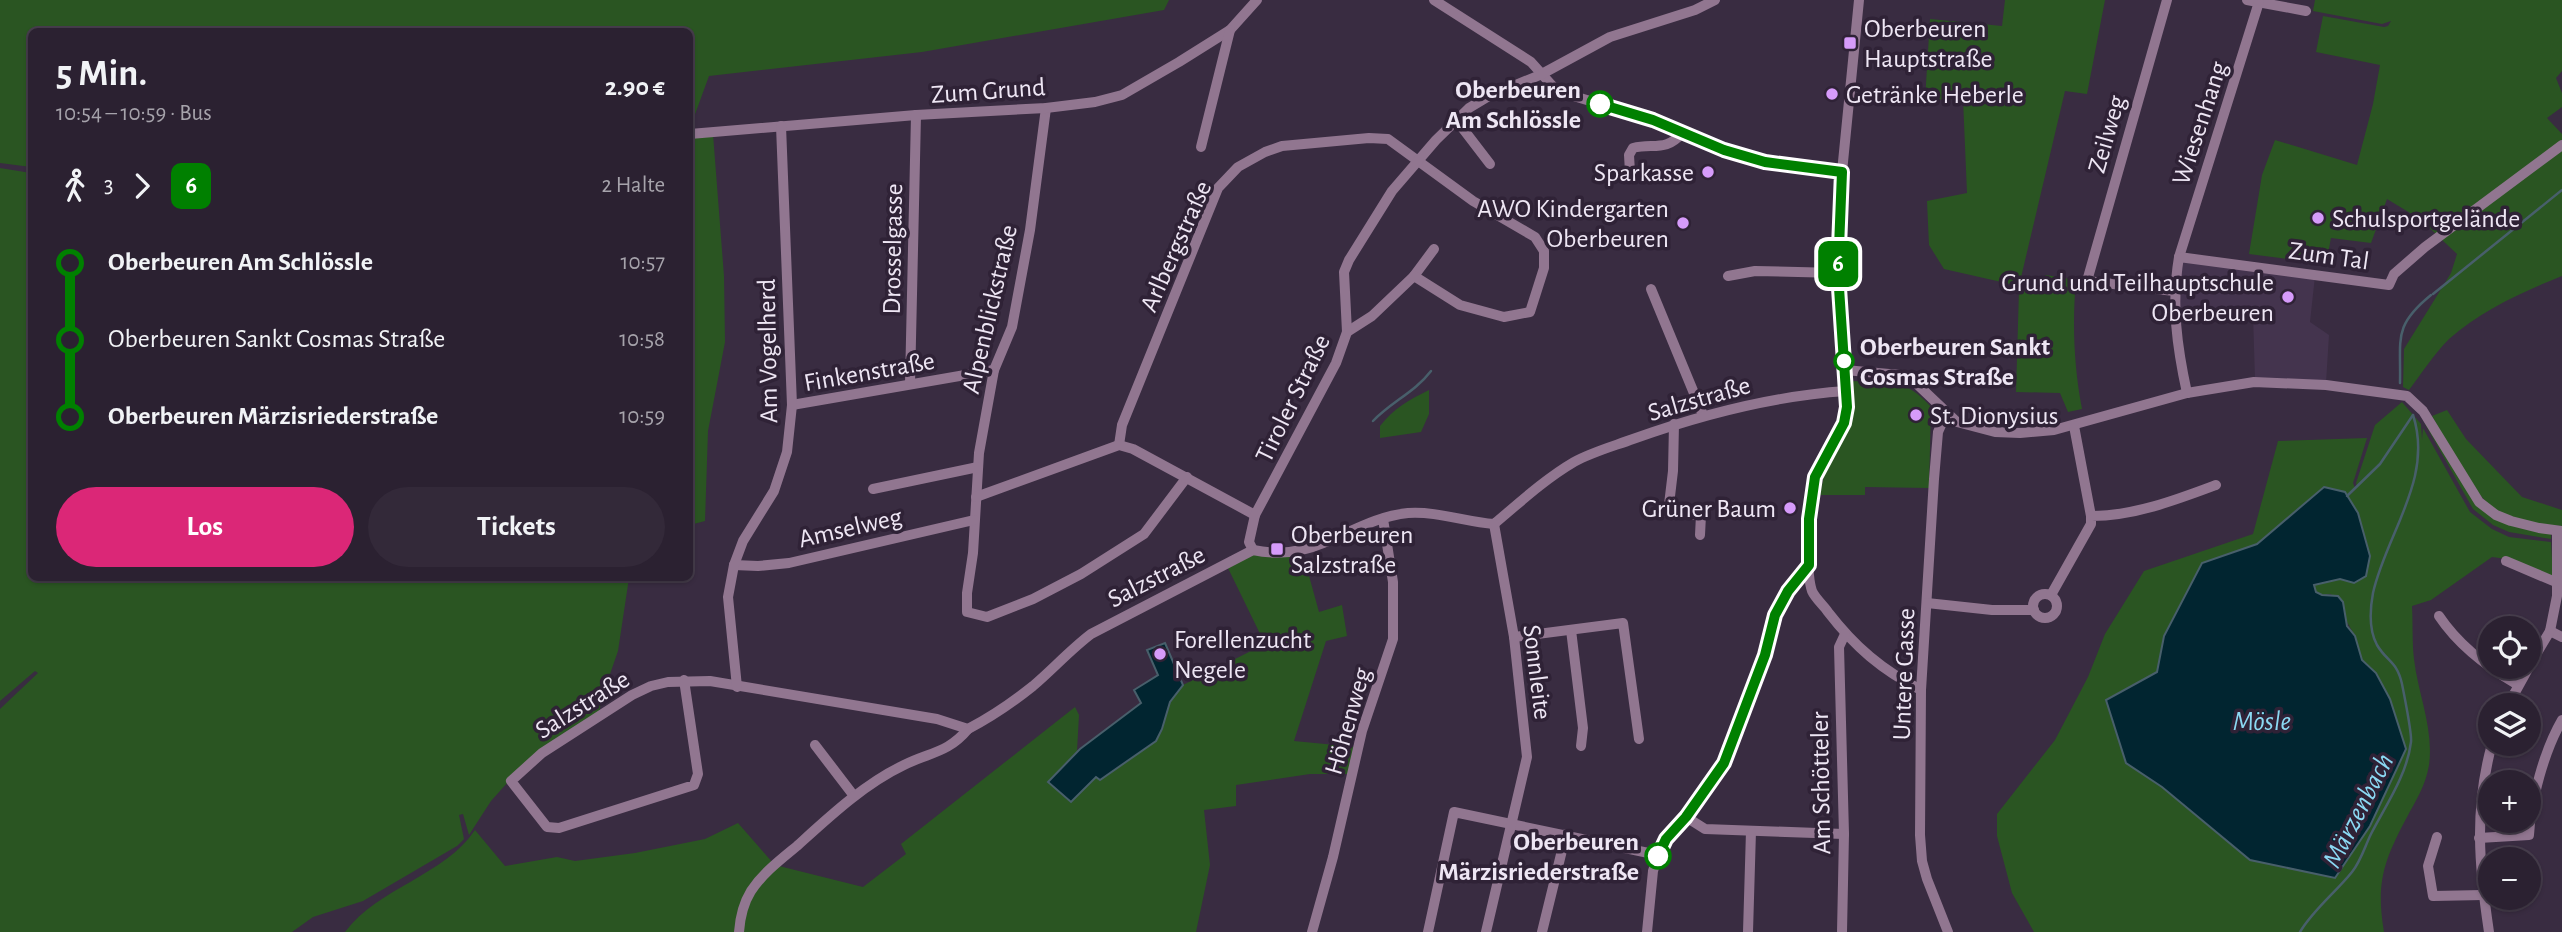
<!DOCTYPE html>
<html lang="de">
<meta charset="utf-8">
<style>
body{margin:0;font-family:"Alegreya Sans",sans-serif;background:#332939;color:#f1f3f6;height:100vh;display:flex;flex-direction:column;font-size:26px;white-space:nowrap}
*{box-sizing:border-box;margin:0}
p{font-size:23px;color:#a6a3ab}
.icon{flex:none;width:38px;height:38px;fill:none;stroke:currentColor;stroke-width:2;stroke-linecap:round;stroke-linejoin:round}
.map{position:relative;flex:1;overflow:hidden}
.sheet{position:absolute;left:28px;top:28px;width:665px;height:553px;display:flex;flex-direction:column;background:#2b2131;border-radius:10px;box-shadow:0 2px 5px #0004,0 0 0 2px #473e4d}
.sheet>*{flex:none}
.badge{padding:0 14px;border-radius:10px;font-size:24px;line-height:46px}
.buttons{position:absolute;left:2478px;top:616px;display:grid;gap:14px}
.buttons a{display:grid;place-items:center;width:63px;height:63px;border-radius:50%;background:#2b2131;box-shadow:0 2px 5px #0004,0 0 0 2px #473e4d;font-size:35px}
.map>.badge{position:absolute;translate:-50% -50%;box-shadow:0 0 0 4px #fff}
.legs{display:flex;align-items:center;gap:10px;height:77px;padding:0 28px;font-size:23px}
.legs p{margin-inline-start:auto}
.headline{display:flex;align-items:center;justify-content:space-between;height:119px;padding:0 28px}
h1{font-size:38px;font-weight:700;line-height:52px}
.primary-button{display:flex;gap:14px;margin-top:auto;padding:14px 28px}
.primary-button a{flex:1;height:80px;border-radius:42px;background:#db2777;color:#fff;font-size:28px;font-weight:700;line-height:80px;text-align:center}
.primary-button a+a{background:#332939;color:#f1f3f6}
ul{padding:0 28px;list-style:none}
li{display:flex;align-items:center;gap:24px;height:77px;font-size:26px}
li i{display:grid;place-items:center;width:10px;height:100%;margin:0 9px;background:currentColor}
li i::after{content:'';width:18px;height:18px;margin:-9px;border:5px solid;border-radius:50%;background:#2b2131}
li p{margin-inline-start:auto}
li:first-child i{background:linear-gradient(#0000 50%,currentColor 0)}
li:last-child i{background:linear-gradient(currentColor 50%,#0000 0)}
.map>svg:first-child{display:block}
.built{fill:#44344e}
.green{fill:#2a5522;fill-rule:evenodd}
.water{fill:#012530;stroke:#485f6b;stroke-width:2}
.lines{fill:none;stroke-linecap:round;stroke-linejoin:round}
.stream{stroke:#485f6b;stroke-width:2.5}
.minor{stroke:#917690;stroke-width:10}
.line-1-casing{stroke:#fff;stroke-width:16}
.line-1{stroke:#008000;stroke-width:10}
.poi-dot{fill:#d69bfa;stroke:#2f2236;stroke-width:2.5}
.stop-1-dot{fill:#fff;stroke:#008000;stroke-width:3.5}
.labels{text-anchor:middle;stroke-width:7;stroke-linejoin:round;paint-order:stroke}
.poi-label{font-size:26px;fill:#eee6f4;stroke:#2f2236;text-anchor:start}
.stop-label{font-size:26px;font-weight:bold;fill:#eee6f4;stroke:#2f2236;text-anchor:end}
.street-label{font-size:26px;fill:#eee6f4;stroke:#2f2236}
.water-label{font-size:28px;font-style:italic;fill:#8bd9f3;stroke:#2f2236}
</style>
<div class="map">
<svg width="2562" height="932" viewBox="0 0 2562 932">
<rect width="100%" height="100%" fill="#392c41"/>
<!-- built -->
<polygon class="built" points="2180,259 2315,276 2310,322 2329,335 2326,383 2255,380 2253,314 2178,321"/>
<!-- green -->
<g class="green">
<polygon points="0,0 1169,0 1164,10 922,52 709,76 694,117 695,132 690,132 690,32 32,32 31,167 0,163"/>
<polygon points="2005,0 2105,0 2087,94 2065,91 2019,286 1944,269 1929,245 1927,201 1967,193 1963,99 1925,100 1930,19 2002,26"/>
<polygon points="2315,0 2562,0 2562,71 2556,78 2562,93 2562,107 2547,118 2562,134 2562,144 2437,235 2420,219 2387,199 2371,243 2331,238 2326,264 2249,254 2262,175 2275,140 2357,165 2373,104 2380,65 2316,52 2323,16 2384,27 2388,26 2391,21 2382,24 2313,11"/>
<polygon points="713,134 724,276 725,342 708,431 705,521 690,525 690,136"/>
<path d="M2562,147V276C2524,291 2480,311 2449,339C2434,354 2422,373 2409,390L2403,387L2404,349L2451,273L2457,254L2440,238Z"/>
<polygon points="0,168 31,173 32,578 629,578 618,651 601,700 599,716 515,774 491,801 469,835 463,814 459,815 464,839 457,846 363,901 313,917 292,932 0,932 0,709 38,673 35,671 0,701"/>
<path d="M2046,275L2076,280C2072,324 2074,366 2082,409L2068,412L2060,393L2016,392L2019,290Z"/>
<path d="M1852,381C1889,383 1906,378 1931,407L1929,488L1865,487V495H1820L1825,471L1850,421Z"/>
<path d="M1429,390V414L1421,432L1380,438V426C1394,408 1409,400 1429,390Z"/>
<path d="M2402,402L2421,424L2422,440L2423,428L2470,512L2492,529L2509,537L2551,542L2553,578L2507,559L2492,557L2431,600L2412,606C2413,623 2412,642 2414,659C2418,694 2434,729 2429,765C2426,785 2415,802 2406,819C2383,862 2376,884 2384,932H2034L2012,893L1997,836V814L2055,740L2088,677L2105,634L2144,571L2253,534L2278,441L2367,438L2353,483L2355,488L2349,496L2357,488L2356,483L2375,425ZM2324,487L2345,492L2358,513L2370,556L2366,576L2354,583L2340,579L2313,585L2316,592L2322,595L2331,594L2355,636L2362,660L2376,673L2162,787L2126,763L2106,700L2157,672L2164,636L2202,564L2257,544Z"/>
<path d="M2447,410L2466,439L2522,497L2562,510V526C2541,524 2516,522 2498,511C2473,497 2447,442 2432,416Z"/>
<polygon points="2427,423 2477,504 2551,534 2551,539 2509,532 2493,525 2473,509 2425,424"/>
<polygon points="1254,552 1303,554 1319,612 1342,605 1347,636 1326,641 1294,741 1356,747 1351,774 1310,774 1236,785 1236,806 1204,810 1210,865 1196,932 740,932 747,903 775,865 863,887 906,854 901,844 1075,707 1079,715 1077,751 1048,782 1096,776 1166,714 1170,701 1183,685 1265,644 1227,566"/>
<path d="M738,823L773,863L751,888L737,932H345C379,887 444,876 475,830L505,866L557,857L575,861L635,853L705,839Z"/>
</g>
<!-- water -->
<g class="water">
<polygon points="2324,487 2345,492 2358,513 2370,556 2366,576 2354,583 2340,579 2314,585 2316,592 2322,595 2338,596 2343,602 2347,626 2355,636 2362,660 2376,673 2390,699 2406,749 2370,826 2335,878 2250,860 2162,787 2126,763 2106,700 2157,672 2164,636 2202,563 2257,544"/>
<polygon points="1165,643 1183,685 1170,702 1162,729 1156,741 1100,780 1096,777 1071,802 1048,782 1080,749 1141,703 1134,690 1158,675 1147,650"/>
</g>
<g class="lines">
<!-- stream -->
<g class="stream">
<polyline points="2433,294 2562,190"/>
<path d="M2400,383C2401,338 2393,326 2431,295"/>
<path d="M1373,421C1391,402 1415,392 1431,371"/>
<polyline points="2347,496 2380,464 2413,415"/>
<path d="M2300,932C2313,910 2336,892 2352,872C2361,861 2365,846 2371,834C2386,805 2407,775 2411,742C2412,734 2404,694 2402,684C2397,661 2387,662 2377,645C2369,630 2370,609 2373,593C2386,534 2434,479 2413,415"/>
</g>
<!-- minor -->
<g class="minor">
<polyline points="1434,0 1531,62 1557,91 1653,120 1724,150 1765,162 1842,172"/>
<path d="M1859,0L1842,172L1838,240L1847,407C1843,432 1824,450 1816,474C1808,495 1805,570 1812,591C1815,598 1824,606 1828,612C1855,647 1882,670 1921,690"/>
<polyline points="2167,0 2087,281 2174,291"/>
<polyline points="2247,0 2306,11"/>
<polyline points="1046,108 1030,230 1012,327 994,370 979,453 973,553 967,593 967,612 987,617 1033,599 1081,574 1144,534 1187,477"/>
<polyline points="1457,121 1490,164"/>
<polyline points="690,134 916,115 1046,108 1095,102 1122,95 1179,62 1230,30 1257,0"/>
<polyline points="1201,147 1230,30"/>
<path d="M1630,172L1629,155L1633,148C1653,143 1666,152 1682,133"/>
<polyline points="2179,257 2259,2"/>
<polyline points="1414,276 1434,249"/>
<polyline points="1728,276 1755,271 1838,273"/>
<polyline points="1651,289 1703,415"/>
<polyline points="1845,370 1900,375 1917,384 1957,422 1995,432 2020,433 2054,430 2187,393 2254,382 2326,385 2407,396 2423,411 2479,502 2496,515 2511,521 2539,528 2562,531"/>
<polyline points="910,384 916,115"/>
<path d="M2187,393C2177,347 2171,304 2179,257L2389,285L2394,274L2425,247L2562,145"/>
<polyline points="792,405 994,370"/>
<polyline points="1946,414 1938,432 1934,479 1921,690 1920,835 1922,861 1927,879 1948,932"/>
<polyline points="1674,424 1673,471 1668,513 1701,515 1700,535"/>
<polyline points="2074,426 2091,516"/>
<polyline points="1119,445 1122,425 1218,188 1238,167 1265,152 1282,146 1369,138 1388,139 1473,201 1535,237 1544,251 1544,268 1530,312 1504,317 1460,305 1414,276 1372,316 1347,332"/>
<polyline points="873,489 978,467"/>
<polyline points="976,497 1119,445 1133,449 1255,515"/>
<polyline points="1253,550 1249,542 1255,515 1336,363 1347,332 1344,272 1349,260 1392,191 1436,140 1469,108 1489,96 1540,75 1610,37 1695,10 1715,0"/>
<polyline points="2506,561 2558,583"/>
<polyline points="734,565 758,566 789,563 974,520"/>
<circle cx="2045" cy="606" r="12"/>
<path d="M2051,595L2091,524V516C2134,516 2176,500 2216,485"/>
<polyline points="1927,603 1992,610 2034,610"/>
<path d="M2439,616C2459,646 2487,667 2518,685"/>
<polyline points="1571,630 1583,728 1581,746"/>
<polyline points="2550,631 2562,637"/>
<polyline points="1514,637 1623,623 1639,739"/>
<polyline points="2529,666 2550,631 2557,596 2557,531"/>
<path d="M684,680L698,774L694,785L559,828L547,827L511,781L542,753L632,695L651,686L668,682L710,681L937,719L968,729C991,717 1013,702 1033,686C1053,669 1070,650 1091,634L1253,550C1318,564 1350,519 1408,513C1437,511 1466,522 1494,524C1519,503 1545,479 1574,462C1592,452 1614,446 1633,439C1703,414 1772,396 1846,391"/>
<polyline points="737,687 728,597 734,565 743,541 774,491 787,452 792,405 781,126"/>
<polyline points="2508,705 2529,667"/>
<polyline points="815,745 854,796"/>
<polyline points="1686,817 1705,829 1844,834"/>
<polyline points="2437,837 2428,866 2433,896 2483,895"/>
<path d="M2479,838L2529,835C2531,800 2544,751 2562,720"/>
<path d="M739,932C740,918 743,904 751,891C763,873 780,860 797,846C829,817 864,784 904,765C930,752 948,753 968,729"/>
<polyline points="1312,932 1333,857 1362,731 1393,639 1393,582 1383,519"/>
<polyline points="1428,932 1454,812 1658,855"/>
<polyline points="1486,932 1527,757 1514,637 1494,524"/>
<polyline points="1542,932 1566,834"/>
<polyline points="1647,932 1653,871 1658,855 1666,839 1686,817 1724,763 1765,655 1775,615 1788,591 1809,565"/>
<polyline points="1748,932 1751,831"/>
<polyline points="1842,932 1844,834 1839,647 1845,634"/>
<path d="M2489,932C2479,866 2474,809 2492,744"/>
</g>
</g>
<g class="lines">
<defs>
<polyline id="line-1" points="1600,104 1653,120 1724,150 1765,162 1842,172 1838,273 1847,407 1844,423 1815,477 1809,519 1809,565 1788,591 1775,615 1765,655 1724,763 1686,817 1666,839 1658,856"/>
</defs>
<!-- line-1 casing -->
<use href="#line-1" class="line-1-casing"/>
<!-- line-1 -->
<use href="#line-1" class="line-1"/>
</g>
<!-- markers -->
<g class="poi-dot">
<rect x="1843" y="36" width="14" height="14" rx="3.5"/>
<circle cx="1832" cy="94" r="7"/>
<circle cx="1708" cy="172" r="7"/>
<circle cx="2318" cy="218" r="7"/>
<circle cx="1683" cy="223" r="7"/>
<circle cx="2288" cy="297" r="7"/>
<circle cx="1916" cy="415" r="7"/>
<circle cx="1790" cy="508" r="7"/>
<rect x="1270" y="542" width="14" height="14" rx="3.5"/>
<circle cx="1160" cy="654" r="7"/>
</g>
<g class="stop-1-dot">
<circle cx="1600" cy="104" r="12"/>
<circle cx="1844" cy="361" r="9"/>
<circle cx="1658" cy="856" r="12"/>
</g>
<g class="labels">
<!-- poi labels -->
<g class="poi-label">
<text x="1864" y="37">Oberbeuren<tspan x="1864" dy="30">Hauptstraße</tspan></text>
<text x="1846" y="103">Getränke Heberle</text>
<text x="1694" y="181" text-anchor="end">Sparkasse</text>
<text x="1669" y="217" text-anchor="end">AWO Kindergarten<tspan x="1669" dy="30">Oberbeuren</tspan></text>
<text x="2332" y="227">Schulsportgelände</text>
<text x="2274" y="291" text-anchor="end">Grund und Teilhauptschule<tspan x="2274" dy="30">Oberbeuren</tspan></text>
<text x="1930" y="424">St. Dionysius</text>
<text x="1776" y="517" text-anchor="end">Grüner Baum</text>
<text x="1291" y="543">Oberbeuren<tspan x="1291" dy="30">Salzstraße</tspan></text>
<text x="1174" y="648">Forellenzucht<tspan x="1174" dy="30">Negele</tspan></text>
</g>
<!-- stop labels -->
<g class="stop-label">
<text x="1581" y="98">Oberbeuren<tspan x="1581" dy="30">Am Schlössle</tspan></text>
<text x="1860" y="355" text-anchor="start">Oberbeuren Sankt<tspan x="1860" dy="30">Cosmas Straße</tspan></text>
<text x="1639" y="850">Oberbeuren<tspan x="1639" dy="30">Märzisriederstraße</tspan></text>
</g>
<!-- street labels -->
<g class="street-label">
<text transform="translate(988 90) rotate(-4)" y="9">Zum Grund</text>
<text transform="translate(2199 123) rotate(-72)" y="9">Wiesenhang</text>
<text transform="translate(2106 134) rotate(-74)" y="9">Zeilweg</text>
<text transform="translate(1175 246) rotate(-66)" y="9">Arlbergstraße</text>
<text transform="translate(892 249) rotate(-89)" y="9">Drosselgasse</text>
<text transform="translate(2329 255) rotate(8)" y="9">Zum Tal</text>
<text transform="translate(989 309) rotate(-77)" y="9">Alpenblickstraße</text>
<text transform="translate(767 351) rotate(-91)" y="9">Am Vogelherd</text>
<text transform="translate(869 371) rotate(-10)" y="9">Finkenstraße</text>
<text transform="translate(1292 398) rotate(-64)" y="9">Tiroler Straße</text>
<text transform="translate(1699 398) rotate(-16)" y="9">Salzstraße</text>
<text transform="translate(850 527) rotate(-13)" y="9">Amselweg</text>
<text transform="translate(1156 576) rotate(-27)" y="9">Salzstraße</text>
<text transform="translate(1538 672) rotate(83)" y="9">Sonnleite</text>
<text transform="translate(1903 674) rotate(-88)" y="9">Untere Gasse</text>
<text transform="translate(582 704) rotate(-32)" y="9">Salzstraße</text>
<text transform="translate(1347 721) rotate(-74)" y="9">Höhenweg</text>
<text transform="translate(1820 783) rotate(-91)" y="9">Am Schötteler</text>
</g>
<!-- water labels -->
<g class="water-label">
<text x="2262" y="730">Mösle</text>
<text transform="translate(2357 810) rotate(-63)" y="10">Märzenbach</text>
</g>
</g>
</svg>
<div class="buttons">
<a><svg class="icon" aria-label="locate" viewBox="0 0 24 24"><circle cx="12" cy="12" r="6"/><path d="M12 2v4M12 18v4M2 12h4M18 12h4"/></svg></a>
<a><svg class="icon" aria-label="layers" viewBox="0 0 24 24"><path d="M12 4l9 5-9 5-9-5zM3 14l9 5 9-5"/></svg></a>
<a>+</a>
<a>−</a>
</div>
<b class="badge" style="left:1838px;top:264px;background:#008000;color:#fff">6</b>
<section class="sheet">
<div class="headline"><div><h1>5 Min.</h1><p>10:54 – 10:59 · Bus</p></div><b>2.90 €</b></div>
<div class="legs"><svg class="icon" aria-label="walk" viewBox="0 0 24 24"><circle cx="13" cy="4" r="2"/><path d="M13 8l-2 6 4 7M11 14l-3 7M7 12l3-4h3l4 4"/></svg>3<svg class="icon" aria-label="forward" viewBox="0 0 24 24"><path d="M9 5l7 7-7 7"/></svg><b class="badge" style="background:#008000;color:#fff">6</b><p>2 Halte</p></div>
<ul>
<li><i style="color:#008000"></i><b>Oberbeuren Am Schlössle</b><p>10:57</p></li>
<li><i style="color:#008000"></i><span>Oberbeuren Sankt Cosmas Straße</span><p>10:58</p></li>
<li><i style="color:#008000"></i><b>Oberbeuren Märzisriederstraße</b><p>10:59</p></li>
</ul>
<div class="primary-button"><a>Los</a><a>Tickets</a></div>
</section>
</div>
